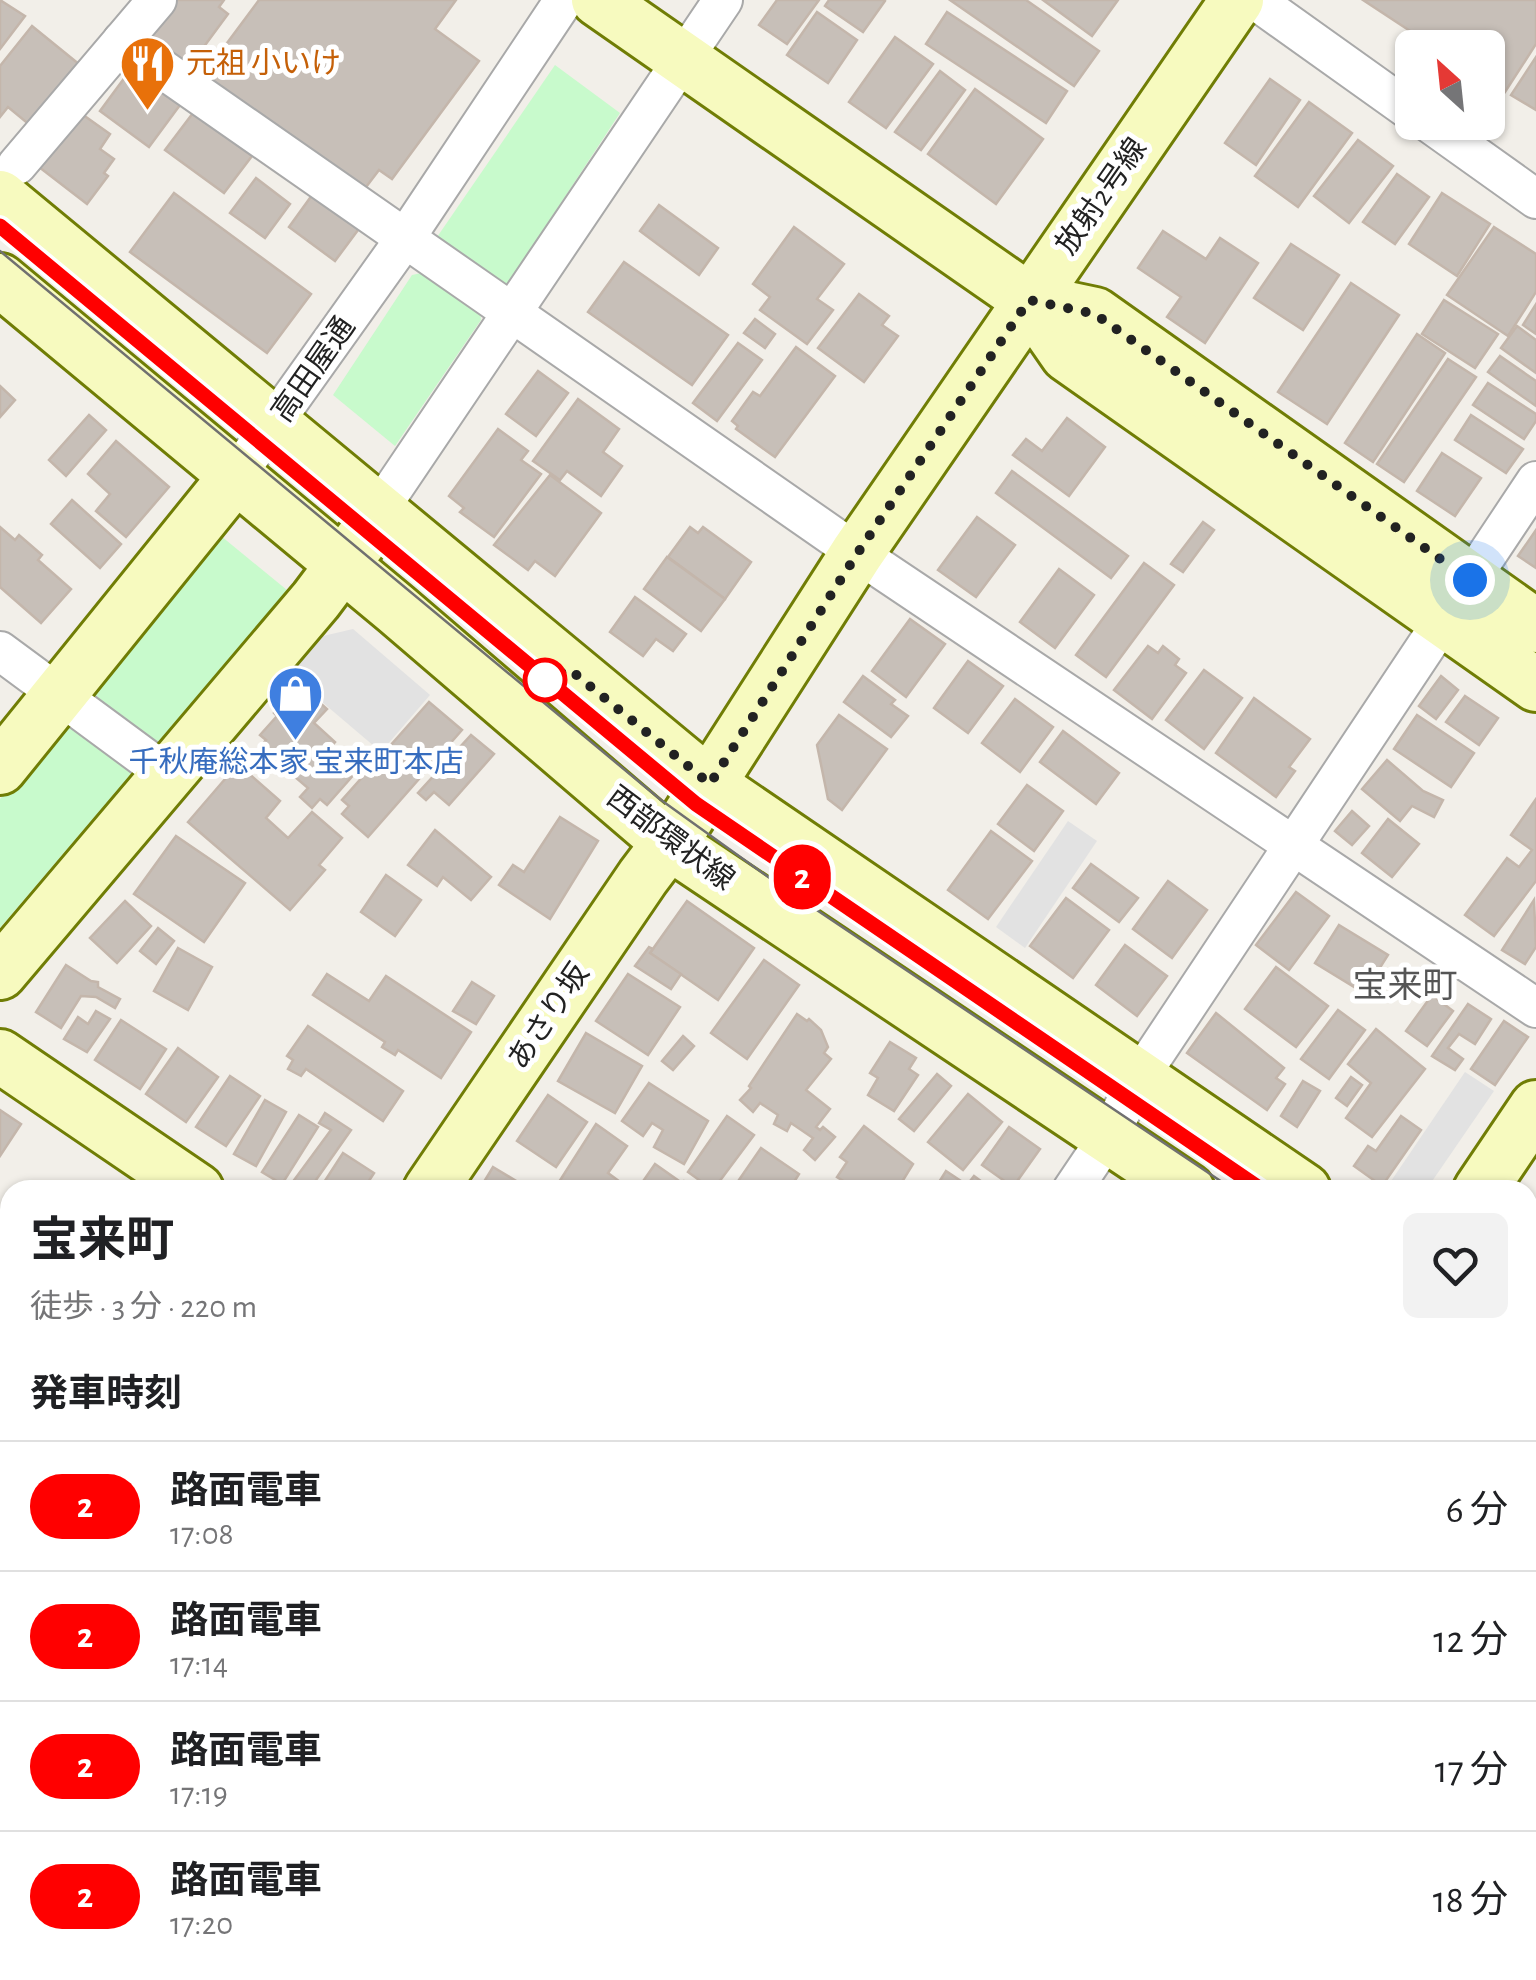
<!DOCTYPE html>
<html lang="ja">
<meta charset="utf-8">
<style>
body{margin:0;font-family:"Alegreya Sans","Noto Sans JP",sans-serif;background:#f2f2f2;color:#202124;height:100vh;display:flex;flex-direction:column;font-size:38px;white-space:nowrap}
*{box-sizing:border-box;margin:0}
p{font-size:32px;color:#757577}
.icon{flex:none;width:55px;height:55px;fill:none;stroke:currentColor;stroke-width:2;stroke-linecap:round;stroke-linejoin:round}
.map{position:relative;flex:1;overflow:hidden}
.side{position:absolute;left:0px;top:1180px;width:1538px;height:800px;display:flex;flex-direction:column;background:#fff;border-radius:30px 30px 0 0;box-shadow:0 2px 8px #0004}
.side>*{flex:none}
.badge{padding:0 20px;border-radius:32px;font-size:35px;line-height:65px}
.needle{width:65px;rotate:333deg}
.tools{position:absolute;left:1395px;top:30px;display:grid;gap:20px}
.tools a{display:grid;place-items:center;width:110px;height:110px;border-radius:15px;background:#fff;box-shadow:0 2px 8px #0004;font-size:50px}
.you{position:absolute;width:50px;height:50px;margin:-25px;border:8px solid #fff;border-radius:50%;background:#1a73e8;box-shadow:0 0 0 15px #1a73e833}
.map>.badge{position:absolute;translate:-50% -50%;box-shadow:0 0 0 5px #fff}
h2{padding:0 30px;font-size:38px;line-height:90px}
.round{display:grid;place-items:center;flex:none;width:105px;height:105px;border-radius:15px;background:#f2f2f2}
.overview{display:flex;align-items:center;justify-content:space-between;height:170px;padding:0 30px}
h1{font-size:48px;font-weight:700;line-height:75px}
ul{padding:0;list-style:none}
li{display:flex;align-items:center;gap:30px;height:130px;padding:0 30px;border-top:2px solid #e0e0e0}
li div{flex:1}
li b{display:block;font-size:38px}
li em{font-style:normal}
li .badge{min-width:110px;font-weight:700;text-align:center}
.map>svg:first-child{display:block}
.park{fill:#c8facc}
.parking{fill:#e2e2e2}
.building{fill:#c7bfb8;stroke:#c4b6ab;stroke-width:2.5}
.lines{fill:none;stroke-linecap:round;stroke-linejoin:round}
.lane-casing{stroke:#a9a9a9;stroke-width:22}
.street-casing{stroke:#a9a9a9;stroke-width:42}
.secondary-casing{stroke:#707d05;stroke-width:58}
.lane{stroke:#fff;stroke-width:18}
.street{stroke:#fff;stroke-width:38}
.secondary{stroke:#f7fabf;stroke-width:52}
.tram{stroke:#707070;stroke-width:2.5}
.line-casing{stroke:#fff;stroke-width:22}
.line{stroke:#f00;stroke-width:15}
.walk{stroke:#222;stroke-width:10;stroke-dasharray:0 18}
.stop-dot{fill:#fff;stroke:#f00;stroke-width:5}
.labels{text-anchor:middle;stroke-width:10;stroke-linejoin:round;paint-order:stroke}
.food-label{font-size:30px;fill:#c56008;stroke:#fff;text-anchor:start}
.street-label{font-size:30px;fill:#222;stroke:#fff}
.shop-label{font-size:30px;fill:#366cbe;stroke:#fff}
.quarter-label{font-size:35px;fill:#555;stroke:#fff}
</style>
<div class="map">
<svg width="1536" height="1980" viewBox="0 0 1536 1980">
<rect width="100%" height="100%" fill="#f2efe9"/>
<!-- park -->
<g class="park">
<polygon points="555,65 620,113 507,285 493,289 435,240"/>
<polygon points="426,272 480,312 481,320 395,446 333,395 412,275"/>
<polygon points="221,536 287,590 0,928 0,799"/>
</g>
<!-- parking -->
<g class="parking">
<polygon points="353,629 430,695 381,752 288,673 319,637"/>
<polygon points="1068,821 1097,841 1025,948 996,927"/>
<polygon points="1465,1072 1494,1091 1426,1190 1385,1190"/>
</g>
<!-- building -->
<g class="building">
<polygon points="0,0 25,16 0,49"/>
<polygon points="177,0 224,0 219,7 228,14 186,71 145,42"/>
<polygon points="259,0 456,0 435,29 479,61 392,179 379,170 363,191 204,74"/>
<polygon points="777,0 819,0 787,44 759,25"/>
<polygon points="829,0 884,0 885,1 863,32 825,6"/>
<polygon points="950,0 1026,0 1099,51 1074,86"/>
<polygon points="1043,0 1118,0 1092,36"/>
<polygon points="1363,0 1536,0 1536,44 1505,92 1488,81 1488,48 1436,48"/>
<polygon points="817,12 857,40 828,83 787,55"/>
<polygon points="947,12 1067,91 1046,123 926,44"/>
<polygon points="32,26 80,65 31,126 8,107 0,117 0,66"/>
<polygon points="895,37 933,64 886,128 849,102"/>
<polygon points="1536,57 1536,110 1511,95"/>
<polygon points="131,69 180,105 149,147 100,111"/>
<polygon points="940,71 965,90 921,150 895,132"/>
<polygon points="1270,79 1300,100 1256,165 1225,143"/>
<polygon points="975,89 1043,139 996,204 928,154"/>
<polygon points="1309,102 1352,133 1298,207 1255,176"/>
<polygon points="79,112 110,134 100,149 114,159 104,173 108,176 87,204 39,167"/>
<polygon points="193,113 252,156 224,193 165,150"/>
<polygon points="1358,140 1393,166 1349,223 1314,196"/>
<polygon points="1397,174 1429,197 1395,244 1363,222"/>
<polygon points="256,178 290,204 265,238 230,213"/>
<polygon points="315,191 361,226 335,261 289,227"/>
<polygon points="174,193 311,294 267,353 130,252"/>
<polygon points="1442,193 1490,224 1457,276 1409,244"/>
<polygon points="659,205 718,248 699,275 640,231"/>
<polygon points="794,227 844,264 817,299 833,310 807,344 760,310 770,297 753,284"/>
<polygon points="1494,227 1536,254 1536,292 1508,336 1447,295"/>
<polygon points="1163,231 1206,259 1220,238 1258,263 1205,343 1167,317 1181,297 1138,268"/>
<polygon points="1291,244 1339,275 1303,330 1254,298"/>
<polygon points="624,262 728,335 692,385 588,312"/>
<polygon points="1351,283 1399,315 1327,424 1278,392"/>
<polygon points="859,294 889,316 882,325 898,336 864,382 818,348"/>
<polygon points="1444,300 1498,334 1475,368 1422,334"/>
<polygon points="1536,304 1536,334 1523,325"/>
<polygon points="755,319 775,334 765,348 744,333"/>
<polygon points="1517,326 1536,340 1536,373 1501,348"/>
<polygon points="1417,334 1445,353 1373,462 1345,443"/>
<polygon points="738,343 762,360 717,421 693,403"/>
<polygon points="796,347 835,376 775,457 736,429 738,426 732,421 753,392 760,396"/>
<polygon points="1500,356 1536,381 1536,406 1488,372"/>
<polygon points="1448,359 1476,377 1404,482 1377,464"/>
<polygon points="538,371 568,393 536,436 506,414"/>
<polygon points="1488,383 1536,414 1536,421 1524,439 1473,405"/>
<polygon points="0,386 15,400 0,417"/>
<polygon points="578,399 619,429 603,452 622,466 601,496 567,471 560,480 533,461"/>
<polygon points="89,415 106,430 66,476 49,460"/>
<polygon points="1471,415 1523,449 1506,473 1455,440"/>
<polygon points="1067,418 1105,447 1069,496 1013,455 1026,439 1042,451"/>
<polygon points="498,429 528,451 521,460 541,474 494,537 460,512 464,508 449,496"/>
<polygon points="116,441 169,487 126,537 96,511 110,494 88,474"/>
<polygon points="1442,453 1481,478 1455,516 1417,491"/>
<polygon points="1012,471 1128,556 1111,578 996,493"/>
<polygon points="550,475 601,513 555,576 535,561 528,570 494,545"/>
<polygon points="72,500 121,544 100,568 51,524"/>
<polygon points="977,517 1015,545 976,597 938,570"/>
<polygon points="1203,522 1214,530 1183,572 1171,564"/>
<polygon points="0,527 15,540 19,535 42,555 38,560 71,589 41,623 0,587"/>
<polygon points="690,527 698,533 703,527 751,562 725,599 668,557"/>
<polygon points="1536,530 1536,568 1518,556"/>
<polygon points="667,557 725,599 701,631 644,589"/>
<polygon points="1144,563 1174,585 1106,677 1076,655"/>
<polygon points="1059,569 1094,595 1055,648 1020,622"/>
<polygon points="635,597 686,634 673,651 656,639 643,656 610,632"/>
<polygon points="910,619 945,644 906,697 872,671"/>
<polygon points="1148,646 1158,653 1163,646 1179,659 1175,665 1186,673 1152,719 1114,690"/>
<polygon points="968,661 1003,686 968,733 934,708"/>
<polygon points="1204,670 1242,698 1204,749 1166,720"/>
<polygon points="863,676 895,700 891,704 908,716 891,737 844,702"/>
<polygon points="1441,676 1458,690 1436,719 1419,706"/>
<polygon points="299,684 327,709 314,723 335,742 330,748 357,771 327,805 320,799 312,808 300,797 308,788 260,747 266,740 260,735 277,716 274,713"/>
<polygon points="1465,696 1498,718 1479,745 1446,722"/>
<polygon points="1254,698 1310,739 1289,767 1295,771 1276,797 1216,753"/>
<polygon points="1015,699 1053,727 1020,772 982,743"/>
<polygon points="429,702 462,730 368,837 342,814 349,806 342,800"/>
<polygon points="839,715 887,749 842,810 828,799 817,745"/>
<polygon points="1417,715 1474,753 1451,787 1394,749"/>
<polygon points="1063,731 1119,773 1096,804 1040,762"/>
<polygon points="471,735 494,754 449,805 434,792 426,800 418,793"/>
<polygon points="1387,760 1423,791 1443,800 1434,817 1412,806 1400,821 1362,789"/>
<polygon points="238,764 280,801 266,818 288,838 312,812 342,838 319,865 325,870 290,910 188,822"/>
<polygon points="1027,785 1063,811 1034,851 998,824"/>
<polygon points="1536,799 1536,881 1494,936 1465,915 1507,858 1519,867 1532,850 1511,835"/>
<polygon points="1352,811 1369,826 1352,845 1335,831"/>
<polygon points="560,817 598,841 550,919 499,885 513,865 524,872"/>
<polygon points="1388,819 1419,844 1392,877 1362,853"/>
<polygon points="435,830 491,877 471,900 443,877 437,886 408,865"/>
<polygon points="991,831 1032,861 988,919 948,890"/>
<polygon points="176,836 245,883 204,942 134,894"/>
<polygon points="1091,864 1138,898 1119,922 1073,888"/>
<polygon points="386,875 421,900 395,936 361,912"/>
<polygon points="1168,881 1207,910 1172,958 1133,929"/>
<polygon points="1296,892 1329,916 1289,970 1256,945"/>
<polygon points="1066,898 1109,930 1073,978 1030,946"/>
<polygon points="1534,900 1536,947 1525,964 1502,950"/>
<polygon points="125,901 151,926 117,963 90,938"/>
<polygon points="687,901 754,948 718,1000 650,953"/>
<polygon points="1339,925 1388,955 1364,993 1315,963"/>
<polygon points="158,928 174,941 156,964 140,951"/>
<polygon points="1125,945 1167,976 1137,1016 1096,985"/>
<polygon points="649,947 653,949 650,953 681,974 671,989 635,966"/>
<polygon points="178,948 212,967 188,1010 154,991"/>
<polygon points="764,960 799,985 747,1059 711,1033"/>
<polygon points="66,965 91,981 98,982 98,987 120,999 115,1008 96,997 81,996 61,1028 36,1012"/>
<polygon points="1276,967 1328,1006 1296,1047 1245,1009"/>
<polygon points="327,974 369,1001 386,976 471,1032 441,1078 398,1050 395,1055 382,1047 385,1042 313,995"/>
<polygon points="628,974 680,1007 648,1055 596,1021"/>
<polygon points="472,982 494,996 476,1024 453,1011"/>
<polygon points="1432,995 1453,1011 1427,1046 1406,1031"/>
<polygon points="1468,1004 1491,1019 1475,1044 1459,1034 1448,1048 1463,1059 1455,1070 1432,1056"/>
<polygon points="1338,1010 1365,1030 1329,1079 1301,1059"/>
<polygon points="96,1011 110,1019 87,1052 64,1039 78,1017 88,1024"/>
<polygon points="1216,1013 1284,1068 1276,1078 1285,1084 1267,1110 1187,1053"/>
<polygon points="797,1014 807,1021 809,1019 821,1030 828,1047 824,1053 831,1059 806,1090 830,1109 816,1127 820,1130 823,1127 835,1137 815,1160 804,1150 813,1138 791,1123 787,1131 774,1124 778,1115 760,1103 753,1112 740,1100 751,1088 749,1086"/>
<polygon points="121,1020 166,1049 140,1089 95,1060"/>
<polygon points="1504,1021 1528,1037 1495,1085 1471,1069"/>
<polygon points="308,1026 403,1091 383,1121 306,1069 301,1076 288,1069 293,1060 287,1056"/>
<polygon points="1376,1029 1425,1069 1372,1137 1346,1118 1371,1083 1348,1064"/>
<polygon points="586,1033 642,1066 615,1113 558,1081"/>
<polygon points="683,1036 694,1046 673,1070 662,1061"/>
<polygon points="890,1042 916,1058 909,1069 918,1075 894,1111 868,1095 878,1078 870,1073"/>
<polygon points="178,1048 218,1077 186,1122 146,1094"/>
<polygon points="937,1074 951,1086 914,1131 899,1119"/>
<polygon points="230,1076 260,1096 226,1146 196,1127"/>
<polygon points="1351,1077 1362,1085 1347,1106 1336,1098"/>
<polygon points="1303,1081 1320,1091 1297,1127 1281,1116"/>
<polygon points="649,1083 708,1121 684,1164 654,1147 663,1130 652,1123 643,1136 622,1121"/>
<polygon points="968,1094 1002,1122 963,1170 928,1142"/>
<polygon points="548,1095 587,1122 556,1167 517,1141"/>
<polygon points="265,1100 286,1112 256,1166 234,1154"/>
<polygon points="0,1110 21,1124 0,1156"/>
<polygon points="325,1113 351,1130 309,1190 293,1190 289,1187 331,1130 319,1123"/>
<polygon points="299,1115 318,1127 282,1184 262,1172"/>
<polygon points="727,1116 754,1135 713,1190 688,1172"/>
<polygon points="1401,1116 1421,1130 1382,1186 1354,1166 1368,1146 1376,1151"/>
<polygon points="596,1124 627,1146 608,1173 623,1184 619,1190 570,1190 559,1182"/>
<polygon points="864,1126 913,1164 897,1190 858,1190 837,1177 847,1162 840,1157"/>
<polygon points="1009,1127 1040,1149 1013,1187 982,1165"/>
<polygon points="761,1148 799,1174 789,1190 732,1190"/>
<polygon points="343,1153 374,1173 363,1190 319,1190"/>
<polygon points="655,1164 682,1183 684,1181 697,1190 637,1190"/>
<polygon points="493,1167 531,1190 479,1190"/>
<polygon points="946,1171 967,1185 974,1176 993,1190 934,1190"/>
<polygon points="1536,1204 1536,1231 1528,1225 1528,1216"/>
<polygon points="1528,1238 1536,1245 1536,1274 1528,1283"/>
<polygon points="1536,1295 1536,1327 1528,1321 1528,1308"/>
<polygon points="1,1404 10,1410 10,1460 0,1453"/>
<polygon points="1536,1453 1536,1499 1528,1461 1528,1457"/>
<polygon points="0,1478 10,1485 10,1495 0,1511"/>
<polygon points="0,1540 10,1546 10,1585 4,1594 10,1597 10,1627 0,1643"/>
<polygon points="10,1953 10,1970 76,1970 71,1978 74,1980 0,1980 0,1967"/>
<polygon points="123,1970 187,1970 181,1980 139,1980"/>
<polygon points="202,1970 265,1970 259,1980 217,1980"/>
<polygon points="277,1970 323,1970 338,1980 270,1980"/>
<polygon points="352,1970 415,1970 408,1980 363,1980"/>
<polygon points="518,1970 606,1970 621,1980 511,1980"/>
<polygon points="624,1970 646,1970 639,1980"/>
<polygon points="659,1970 722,1970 735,1980 652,1980"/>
<polygon points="810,1970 842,1970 856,1980 803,1980"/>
<polygon points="1107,1970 1118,1970 1134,1980 1101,1980"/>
<polygon points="1171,1970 1235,1970 1228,1980 1164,1980"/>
<polygon points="1253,1970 1284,1970 1300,1980 1247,1980"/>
<polygon points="1428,1970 1485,1970 1494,1977 1492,1980 1456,1980 1452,1977 1444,1980"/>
</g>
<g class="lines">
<defs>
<g id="lane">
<polyline points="195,1971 208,1980"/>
<polyline points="95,1980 101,1970"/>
</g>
<g id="street">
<polyline points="1255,0 1412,112"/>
<polyline points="122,41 857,553 1536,1008"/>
<polyline points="1428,122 1536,199"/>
<polyline points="17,165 157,0"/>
<polyline points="235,477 404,240 564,0"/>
<polyline points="378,511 723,0"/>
<polyline points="0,651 168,775"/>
<polyline points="1072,1190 1107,1138 1140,1076 1536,481"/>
<polyline points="0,1367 10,1373"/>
<polyline points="1528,1383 1536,1387"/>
<polyline points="0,1699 10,1707"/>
<polyline points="887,1970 902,1980"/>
</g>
<g id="secondary">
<polyline points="598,0 1029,300 1067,355 1536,685"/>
<polyline points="0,197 709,784 1304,1190"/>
<polyline points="0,280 396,609 669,843 1188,1190"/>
<polyline points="1029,300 1095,314 1536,626"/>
<polyline points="0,768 235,477"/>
<polyline points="0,973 316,600 361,540"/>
<polyline points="0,1056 197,1190"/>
<polyline points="430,1190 643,877 686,820 857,553 1237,0"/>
<polyline points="1480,1190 1536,1107"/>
<polyline points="1528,1642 1536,1680"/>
<polyline points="0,1829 10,1814"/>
<polyline points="1528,1936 1536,1973"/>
<polyline points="1352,1970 1367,1980"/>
<polyline points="955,1980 962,1970"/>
</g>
</defs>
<!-- lane casing -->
<use href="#lane" class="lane-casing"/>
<!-- street casing -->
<use href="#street" class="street-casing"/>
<!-- secondary casing -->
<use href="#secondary" class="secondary-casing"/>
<!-- lane -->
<use href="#lane" class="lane"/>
<!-- street -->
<use href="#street" class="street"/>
<!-- secondary -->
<use href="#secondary" class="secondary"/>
<!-- tram -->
<g class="tram">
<polyline points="0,226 696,804 1262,1190"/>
<polyline points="0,251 661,800 778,884 1234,1190"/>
<polyline points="1528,1743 1536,1779"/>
<polyline points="1528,1816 1536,1852"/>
</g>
</g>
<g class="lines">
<defs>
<polyline id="line" points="0,226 696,804 1262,1190"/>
</defs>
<!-- line casing -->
<use href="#line" class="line-casing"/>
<!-- line -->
<use href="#line" class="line"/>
<!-- walk -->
<polyline class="walk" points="545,680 569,669 710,784 857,554 1029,300 1095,314 1470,580"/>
</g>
<!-- icons -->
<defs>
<symbol id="restaurant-pin" viewBox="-11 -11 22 30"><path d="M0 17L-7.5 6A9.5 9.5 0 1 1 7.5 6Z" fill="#e8710a" stroke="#fff"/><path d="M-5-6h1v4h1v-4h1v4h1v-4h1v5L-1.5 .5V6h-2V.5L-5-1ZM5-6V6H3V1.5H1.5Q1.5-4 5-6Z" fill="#fff"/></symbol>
<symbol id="shop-pin" viewBox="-11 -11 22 30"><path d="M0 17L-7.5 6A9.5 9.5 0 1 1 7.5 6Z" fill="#3f7fe0" stroke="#fff"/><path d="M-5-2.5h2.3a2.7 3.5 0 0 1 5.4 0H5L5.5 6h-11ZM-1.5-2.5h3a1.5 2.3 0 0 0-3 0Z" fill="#fff"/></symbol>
</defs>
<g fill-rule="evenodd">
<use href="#restaurant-pin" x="116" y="32" width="63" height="86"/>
<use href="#shop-pin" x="264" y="662" width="63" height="86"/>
</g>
<!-- markers -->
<circle class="stop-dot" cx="545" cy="680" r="20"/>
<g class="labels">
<!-- food labels -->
<g class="food-label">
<text x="186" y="73">元祖 小いけ</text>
</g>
<!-- street labels -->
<g class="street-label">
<text transform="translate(1101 196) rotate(-55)" y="10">放射2号線</text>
<text transform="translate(313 369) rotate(-55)" y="10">高田屋通</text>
<text transform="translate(671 838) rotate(37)" y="10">西部環状線</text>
<text transform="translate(548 1016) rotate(-56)" y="10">あさり坂</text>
</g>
<!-- shop labels -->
<g class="shop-label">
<text x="296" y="772">千秋庵総本家 宝来町本店</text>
</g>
<!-- quarter labels -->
<g class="quarter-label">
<text x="1405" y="997">宝来町</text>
</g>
</g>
</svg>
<div class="tools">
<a><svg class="needle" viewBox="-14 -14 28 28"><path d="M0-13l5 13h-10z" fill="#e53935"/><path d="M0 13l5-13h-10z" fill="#757577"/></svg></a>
</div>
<div class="you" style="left:1470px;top:580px"></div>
<b class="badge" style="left:802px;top:877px;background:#f00;color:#fff">2</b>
<section class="side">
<div class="overview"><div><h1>宝来町</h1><p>徒歩 · 3 分 · 220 m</p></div><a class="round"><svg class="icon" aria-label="heart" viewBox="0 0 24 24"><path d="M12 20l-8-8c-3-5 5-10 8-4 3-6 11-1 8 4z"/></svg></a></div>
<h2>発車時刻</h2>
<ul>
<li><span class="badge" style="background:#f00;color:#fff">2</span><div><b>路面電車</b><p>17:08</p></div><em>6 分</em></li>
<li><span class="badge" style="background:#f00;color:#fff">2</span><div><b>路面電車</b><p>17:14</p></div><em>12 分</em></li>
<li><span class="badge" style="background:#f00;color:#fff">2</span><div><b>路面電車</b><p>17:19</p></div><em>17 分</em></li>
<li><span class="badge" style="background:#f00;color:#fff">2</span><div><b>路面電車</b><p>17:20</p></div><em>18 分</em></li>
</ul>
</section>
</div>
